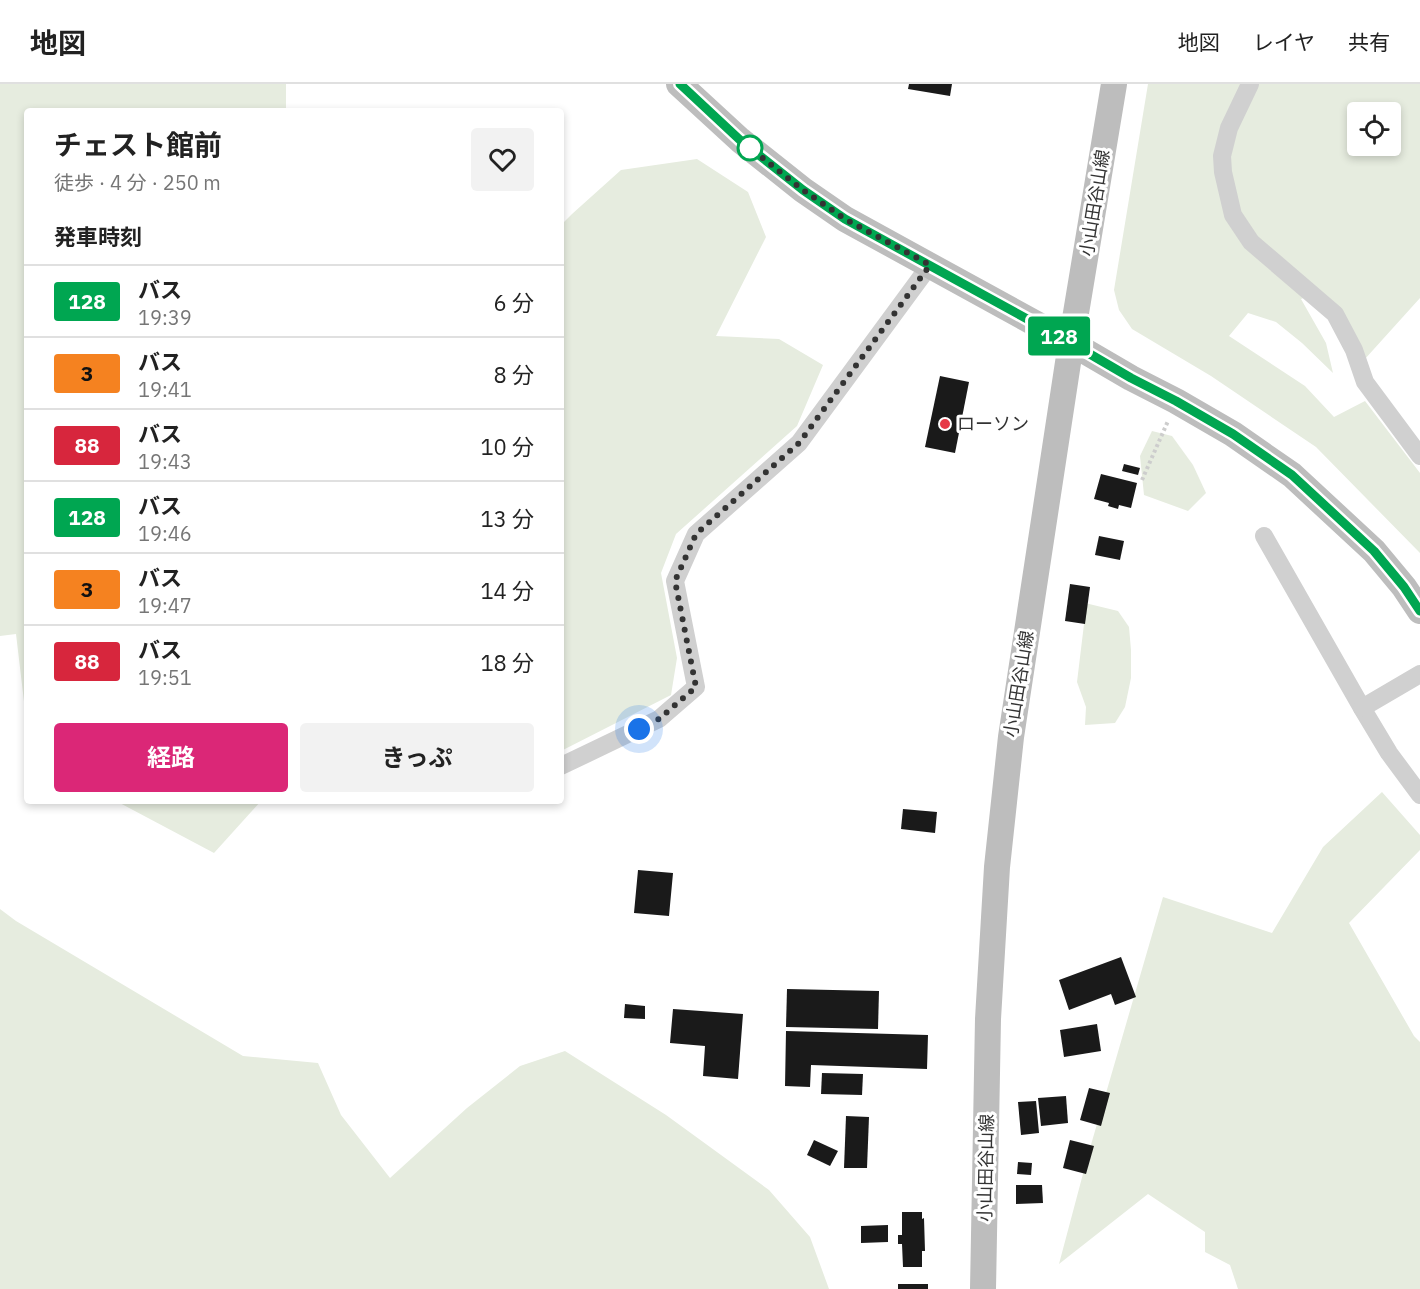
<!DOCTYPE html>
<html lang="ja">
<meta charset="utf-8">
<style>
body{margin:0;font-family:"IBM Plex Sans","Noto Sans JP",sans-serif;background:#f2f2f2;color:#222;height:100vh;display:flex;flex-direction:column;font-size:22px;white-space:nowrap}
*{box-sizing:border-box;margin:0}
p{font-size:20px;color:#767676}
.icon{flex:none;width:33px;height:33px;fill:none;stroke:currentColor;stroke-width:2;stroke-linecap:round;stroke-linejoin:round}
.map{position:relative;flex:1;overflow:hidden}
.drawer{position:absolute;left:24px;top:24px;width:540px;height:696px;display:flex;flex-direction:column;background:#fff;border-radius:6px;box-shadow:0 3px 9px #0003}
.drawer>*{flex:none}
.badge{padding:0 12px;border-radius:4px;font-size:21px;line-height:39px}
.fabs{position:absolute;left:1347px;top:18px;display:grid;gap:12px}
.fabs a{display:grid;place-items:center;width:54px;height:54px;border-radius:6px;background:#fff;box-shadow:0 3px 9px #0003;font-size:30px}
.you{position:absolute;width:30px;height:30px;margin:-15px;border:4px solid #fff;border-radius:50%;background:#1a73e8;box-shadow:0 0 0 9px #1a73e833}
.map>.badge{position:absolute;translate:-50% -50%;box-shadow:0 0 0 3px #fff}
h2{padding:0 30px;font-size:22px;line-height:54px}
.round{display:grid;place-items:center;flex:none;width:63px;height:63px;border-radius:6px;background:#f2f2f2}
.overview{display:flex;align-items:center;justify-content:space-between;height:102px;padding:0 30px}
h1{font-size:28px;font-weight:700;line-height:45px}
.action{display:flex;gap:12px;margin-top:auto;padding:12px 30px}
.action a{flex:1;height:69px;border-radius:6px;background:#db2777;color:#fff;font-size:24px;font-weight:700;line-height:69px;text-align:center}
.action a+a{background:#f2f2f2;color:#222}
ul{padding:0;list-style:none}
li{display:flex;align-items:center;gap:18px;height:72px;padding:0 30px;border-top:2px solid #e0e0e0}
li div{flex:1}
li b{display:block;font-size:22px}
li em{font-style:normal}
li .badge{min-width:66px;font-weight:700;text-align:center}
header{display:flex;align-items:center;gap:36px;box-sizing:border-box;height:84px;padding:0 30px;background:#fff;border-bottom:2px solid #e0e0e0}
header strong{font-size:28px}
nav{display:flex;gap:33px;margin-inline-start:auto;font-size:21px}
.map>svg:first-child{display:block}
.green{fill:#e6ecdf;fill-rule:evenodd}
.building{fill:#1a1a1a}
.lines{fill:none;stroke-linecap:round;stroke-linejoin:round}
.path{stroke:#cdcdcd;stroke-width:4;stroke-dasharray:3 3;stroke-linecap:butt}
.minor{stroke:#d0d0d0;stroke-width:18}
.secondary{stroke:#bdbdbd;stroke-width:26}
.line-casing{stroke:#fff;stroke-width:14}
.line{stroke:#00a651;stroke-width:9}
.walk{stroke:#333;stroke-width:6;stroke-dasharray:0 10.8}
.stop-dot{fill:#fff;stroke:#00a651;stroke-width:3}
.poi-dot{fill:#e63946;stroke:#fff;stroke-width:2}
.labels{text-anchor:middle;stroke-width:6;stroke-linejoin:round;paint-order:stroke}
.street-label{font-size:18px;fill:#333;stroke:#fff}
.poi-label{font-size:18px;fill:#333;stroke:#fff;text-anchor:start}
</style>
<header>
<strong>地図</strong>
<nav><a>地図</a><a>レイヤ</a><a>共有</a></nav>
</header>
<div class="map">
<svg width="1420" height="1205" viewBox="0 0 1420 1205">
<rect width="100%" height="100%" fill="#fff"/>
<!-- green -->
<g class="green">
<polygon points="0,0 286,0 286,27 27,27 27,629 25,626 16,550 0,552"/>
<path d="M1148,0H1420V214L1355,286L1317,208L1301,215L1326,259L1333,289L1302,259L1276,238L1248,229L1229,252L1305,302L1334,333L1365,317L1420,389V469L1316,363L1211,292L1132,245L1119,226L1114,206ZM1358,28H1390V62H1358Z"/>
<polygon points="697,75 748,108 766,153 716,252 779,255 823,281 797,342 676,450 661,489 677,574 671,611 561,667 561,141 572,130 621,86"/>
<polygon points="1152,347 1172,352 1193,381 1206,409 1188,427 1144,411 1140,372"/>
<polygon points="1085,519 1118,527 1129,543 1131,566 1131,594 1125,623 1115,639 1085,641 1086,623 1077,598 1085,532"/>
<polygon points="1382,708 1420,751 1420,766 1349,839 1414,952 1420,958 1420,1205 1238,1205 1230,1181 1205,1168 1205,1148 1148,1110 1059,1180 1088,1071 1163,813 1272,849 1323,763"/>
<polygon points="116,717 261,717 214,769"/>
<polygon points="0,825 16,837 243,972 318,979 341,1031 390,1094 467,1024 520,982 565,967 666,1031 769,1106 810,1153 829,1205 0,1205"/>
</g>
<!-- building -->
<g class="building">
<polygon points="909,0 952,0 950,12 908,5"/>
<polygon points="940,292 969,298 955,369 925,363"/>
<polygon points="1124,380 1140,384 1138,391 1122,387"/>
<polygon points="1101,390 1137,399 1131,424 1119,421 1118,425 1108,422 1109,419 1094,415"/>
<polygon points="1099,452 1124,457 1120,476 1095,471"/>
<polygon points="1070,500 1090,503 1085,540 1065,537"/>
<polygon points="903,725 937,728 935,749 901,745"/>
<polygon points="638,786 673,789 669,832 634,829"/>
<polygon points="1121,873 1136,913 1115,921 1111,910 1069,926 1059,896"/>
<polygon points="787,905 879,907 878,945 786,943"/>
<polygon points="625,920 645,922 645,935 624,934"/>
<polygon points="673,925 743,930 738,995 703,992 705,962 670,959"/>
<polygon points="1097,940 1101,967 1064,973 1060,946"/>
<polygon points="786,947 928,951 927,985 811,981 810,1003 785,1002"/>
<polygon points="822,989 863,990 862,1011 821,1010"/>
<polygon points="1089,1004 1110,1009 1101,1042 1080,1036"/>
<polygon points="1066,1012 1068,1039 1041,1042 1038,1014"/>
<polygon points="1036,1017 1039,1049 1021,1051 1018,1018"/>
<polygon points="846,1032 869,1033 867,1084 844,1084"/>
<polygon points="814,1056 838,1067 830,1082 807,1071"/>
<polygon points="1070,1056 1094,1062 1086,1090 1063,1084"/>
<polygon points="1018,1078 1032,1079 1031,1091 1017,1090"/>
<polygon points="1016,1101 1042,1101 1043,1119 1016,1120"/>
<polygon points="902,1128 922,1128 922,1135 924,1134 925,1167 922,1167 922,1183 903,1183 902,1160 898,1160 898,1151 902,1151"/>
<polygon points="888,1141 888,1158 861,1159 861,1142"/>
<rect x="898" y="1200" width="30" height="5"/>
</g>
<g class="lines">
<!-- path -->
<polyline class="path" points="1142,396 1168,337"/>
<!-- minor -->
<g class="minor">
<polyline points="1250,0 1229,44 1222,72 1223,88 1233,131 1251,158 1335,230 1354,266 1365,298 1420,372"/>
<polyline points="1264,452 1362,624 1389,669 1420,711"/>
<polyline points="1362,624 1420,590"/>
<polyline points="561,682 659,635 696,603 675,497 696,450 799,359 930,181"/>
</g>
<!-- secondary -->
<g class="secondary">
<polyline points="679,0 740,56 803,106 845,135 1071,259 1131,294 1176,317 1233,350 1292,391 1374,467 1404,503 1420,527"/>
<polyline points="983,1205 988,935 997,783 1011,653 1071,259 1114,0"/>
</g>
</g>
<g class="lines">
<defs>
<polyline id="line" points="680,0 740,56 803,106 845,135 1071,259 1131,294 1176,317 1233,350 1292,391 1374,467 1404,503 1420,527"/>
</defs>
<!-- line casing -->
<use href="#line" class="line-casing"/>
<!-- line -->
<use href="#line" class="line"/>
<!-- walk -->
<polyline class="walk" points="639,645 659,635 696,603 675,497 696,450 799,359 930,181 845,135 803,106 750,64"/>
</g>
<!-- markers -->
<circle class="stop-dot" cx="750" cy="64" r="12"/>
<circle class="poi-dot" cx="945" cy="340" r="6"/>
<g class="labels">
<!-- street labels -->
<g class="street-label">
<text transform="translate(1095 119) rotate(-81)" y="6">小山田谷山線</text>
<text transform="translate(1019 600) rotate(-81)" y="6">小山田谷山線</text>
<text transform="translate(986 1084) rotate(-89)" y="6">小山田谷山線</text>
</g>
<!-- poi labels -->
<g class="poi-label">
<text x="957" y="346">ローソン</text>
</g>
</g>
</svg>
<div class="fabs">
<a><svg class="icon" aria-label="locate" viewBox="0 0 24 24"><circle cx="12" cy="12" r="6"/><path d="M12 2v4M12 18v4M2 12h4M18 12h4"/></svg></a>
</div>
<div class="you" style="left:639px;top:645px"></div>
<b class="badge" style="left:1059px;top:252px;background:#00a651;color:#fff">128</b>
<section class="drawer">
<div class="overview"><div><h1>チェスト館前</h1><p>徒歩 · 4 分 · 250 m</p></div><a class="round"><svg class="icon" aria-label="heart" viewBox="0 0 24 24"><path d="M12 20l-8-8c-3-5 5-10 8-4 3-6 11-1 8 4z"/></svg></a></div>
<h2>発車時刻</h2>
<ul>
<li><span class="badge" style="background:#00a651;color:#fff">128</span><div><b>バス</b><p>19:39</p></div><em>6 分</em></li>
<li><span class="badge" style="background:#f58220;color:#111">3</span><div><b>バス</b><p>19:41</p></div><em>8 分</em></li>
<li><span class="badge" style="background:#d7263d;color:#fff">88</span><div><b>バス</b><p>19:43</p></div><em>10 分</em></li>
<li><span class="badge" style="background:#00a651;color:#fff">128</span><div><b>バス</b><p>19:46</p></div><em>13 分</em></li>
<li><span class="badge" style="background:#f58220;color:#111">3</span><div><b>バス</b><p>19:47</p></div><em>14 分</em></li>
<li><span class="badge" style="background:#d7263d;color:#fff">88</span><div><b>バス</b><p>19:51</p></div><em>18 分</em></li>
</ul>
<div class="action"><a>経路</a><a>きっぷ</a></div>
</section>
</div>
